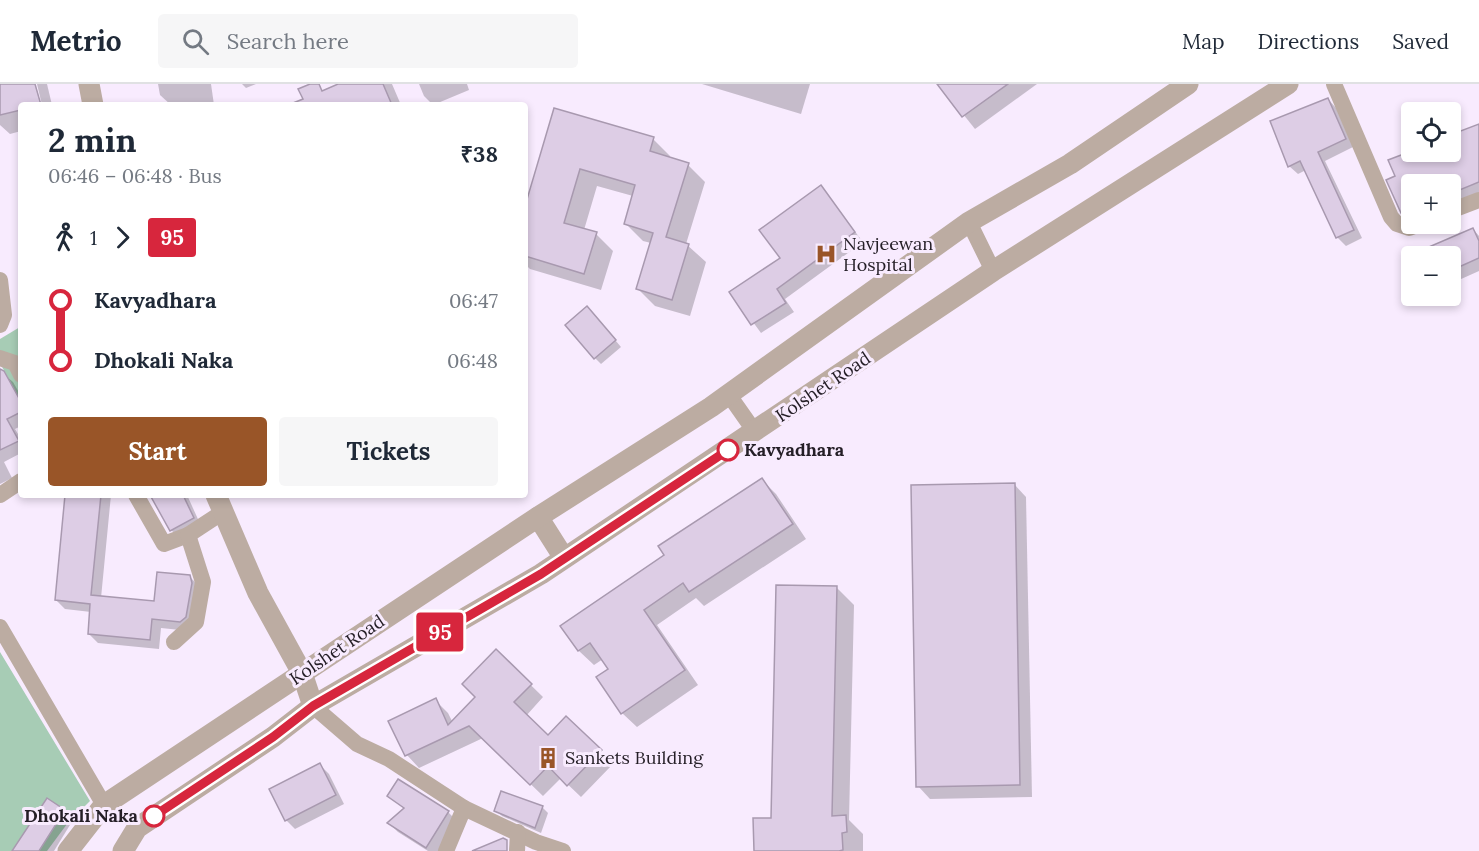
<!DOCTYPE html>
<meta charset="utf-8">
<style>
body{margin:0;font-family:Lora,serif;background:#f6f6f7;color:#1f2937;height:100vh;display:flex;flex-direction:column;font-size:22px;white-space:nowrap}
*{box-sizing:border-box;margin:0}
p{font-size:20px;color:#747a83}
.icon{flex:none;width:33px;height:33px;fill:none;stroke:currentColor;stroke-width:2;stroke-linecap:round;stroke-linejoin:round}
.map{position:relative;flex:1;overflow:hidden}
.drawer{position:absolute;left:18px;top:18px;width:510px;height:396px;display:flex;flex-direction:column;background:#fff;border-radius:6px;box-shadow:0 3px 9px #0003}
.drawer>*{flex:none}
.badge{padding:0 12px;border-radius:4px;font-size:21px;line-height:39px}
.tools{position:absolute;left:1401px;top:18px;display:grid;gap:12px}
.tools a{display:grid;place-items:center;width:60px;height:60px;border-radius:6px;background:#fff;box-shadow:0 3px 9px #0003;font-size:30px}
.map>.badge{position:absolute;translate:-50% -50%;box-shadow:0 0 0 3px #fff}
.legs{display:flex;align-items:center;gap:9px;height:66px;padding:0 30px;font-size:20px}
.legs p{margin-inline-start:auto}
.overview{display:flex;align-items:center;justify-content:space-between;height:102px;padding:0 30px}
h1{font-size:33px;font-weight:700;line-height:45px}
.action{display:flex;gap:12px;margin-top:auto;padding:12px 30px}
.action a{flex:1;height:69px;border-radius:6px;background:#995528;color:#fff;font-size:24px;font-weight:700;line-height:69px;text-align:center}
.action a+a{background:#f6f6f7;color:#1f2937}
ul{padding:0 30px;list-style:none}
li{display:flex;align-items:center;gap:21px;height:60px;font-size:22px}
li i{display:grid;place-items:center;width:9px;height:100%;margin:0 8px;background:currentColor}
li i::after{content:'';width:15px;height:15px;margin:-8px;border:4px solid;border-radius:50%;background:#fff}
li p{margin-inline-start:auto}
li:first-child i{background:linear-gradient(#0000 50%,currentColor 0)}
li:last-child i{background:linear-gradient(currentColor 50%,#0000 0)}
header{display:flex;align-items:center;gap:36px;box-sizing:border-box;height:84px;padding:0 30px;background:#fff;border-bottom:2px solid #e0e1e3}
header strong{font-size:28px}
nav{display:flex;gap:33px;margin-inline-start:auto;font-size:21px}
.search{width:420px;height:54px;background:#f6f6f7;display:flex;align-items:center;gap:15px;box-sizing:border-box;padding:0 21px;border-radius:6px;color:#747a83;font-size:22px}
.map>svg:first-child{display:block}
.green{fill:#a7ccb5}
.shadow{fill:#0003}
.building{fill:#ddcde5;stroke:#a899af;stroke-width:1.5}
.lines{fill:none;stroke-linecap:round;stroke-linejoin:round}
.minor{stroke:#bcaca2;stroke-width:16}
.tertiary{stroke:#bcaca2;stroke-width:21}
.line-1-casing{stroke:#fff;stroke-width:14}
.line-1{stroke:#d7263d;stroke-width:9}
.stop-1-dot{fill:#fff;stroke:#d7263d;stroke-width:3}
.labels{text-anchor:middle;stroke-width:6;stroke-linejoin:round;paint-order:stroke}
.poi-label{font-size:18px;fill:#241e26;stroke:#f8ebfe;text-anchor:start}
.street-label{font-size:18px;fill:#241e26;stroke:#f8ebfe}
.stop-label{font-size:18px;font-weight:bold;fill:#241e26;stroke:#f8ebfe;text-anchor:start}
</style>
<header>
<strong>Metrio</strong>
<div class="search"><svg class="icon" aria-label="search" viewBox="0 0 24 24"><circle cx="10" cy="10" r="6"/><path d="M15 15l6 6"/></svg>Search here</div>
<nav><a>Map</a><a>Directions</a><a>Saved</a></nav>
</header>
<div class="map">
<svg width="1479" height="767" viewBox="0 0 1479 767">
<rect width="100%" height="100%" fill="#f8ebfe"/>
<!-- green -->
<g class="green">
<polygon points="20,243 21,246 21,318 0,279 0,255"/>
<polygon points="0,568 90,717 67,740 47,767 0,767"/>
</g>
<!-- shadow -->
<g class="shadow">
<polygon points="0,0 33,0 39,21 21,21 21,47 10,50 0,41"/>
<polygon points="37,0 47,0 52,21 42,21"/>
<polygon points="158,0 211,0 214,21 171,21 160,11"/>
<polygon points="242,0 256,0 246,4"/>
<polygon points="342,0 392,0 401,21 307,21 319,3 323,8"/>
<polygon points="419,0 467,0 469,6 433,21 424,12"/>
<polygon points="702,0 810,0 801,30"/>
<polygon points="939,0 1037,0 975,45"/>
<polygon points="1328,15 1336,24 1353,63 1325,77 1362,154 1346,162 1337,153 1306,86 1298,90 1289,82"/>
<polygon points="555,26 653,55 670,72 669,75 688,81 705,98 686,160 706,178 690,232 655,222 638,205 651,159 643,157 625,139 633,112 597,102 584,146 596,150 613,167 601,206 530,185 525,180 525,127"/>
<polygon points="1479,43 1479,115 1450,126 1450,100 1412,100 1412,137 1403,128 1397,93 1390,77 1413,68 1450,68"/>
<polygon points="821,103 863,158 785,215 794,228 761,249 731,208 782,175"/>
<polygon points="1473,145 1479,152 1479,187 1450,200 1450,172 1428,172 1425,167"/>
<polygon points="593,230 621,263 601,280 595,274"/>
<polygon points="0,287 13,298 21,312 21,342 15,345 21,355 21,369 4,378 12,394 0,400"/>
<polygon points="762,396 776,410 806,455 704,522 696,514 657,541 698,601 637,643 622,629 610,585 603,575 594,581 579,567 563,542 666,472"/>
<polygon points="1014,400 1026,413 1032,713 930,715 918,702"/>
<polygon points="67,411 111,411 101,514 155,519 189,492 199,502 190,547 161,544 159,565 98,559 89,550 91,528 65,525 56,516"/>
<polygon points="151,411 187,411 202,444 181,455 171,446"/>
<polygon points="836,503 854,521 849,736 863,750 863,767 756,767 755,736 772,735"/>
<polygon points="496,567 543,613 526,632 548,653 566,635 613,680 581,713 561,694 543,712 483,654 419,684 407,671 435,616 448,629 453,639 477,613"/>
<polygon points="320,681 329,690 344,720 295,745 286,736"/>
<polygon points="389,712 448,728 457,737 439,767 428,767 398,748 389,739 405,725"/>
<polygon points="47,716 73,736 54,767 14,767"/>
<polygon points="542,723 548,729 541,749 502,732 496,726"/>
</g>
<!-- building -->
<g class="building">
<polygon points="0,0 35,0 41,21 21,21 21,26 0,31"/>
<polygon points="310,0 319,0 322,7 338,0 383,0 392,21 288,21 303,15 298,5"/>
<polygon points="937,0 1008,0 962,33"/>
<polygon points="1328,14 1346,55 1318,68 1354,146 1336,154 1300,77 1288,83 1270,37"/>
<polygon points="554,24 654,53 650,67 689,79 666,153 689,160 672,216 636,205 653,149 624,140 635,101 580,85 564,139 597,148 584,190 525,172 525,122"/>
<polygon points="1479,40 1479,98 1450,110 1450,100 1412,100 1412,125 1401,129 1386,96 1395,92 1388,76 1409,68 1450,68 1450,51"/>
<polygon points="821,101 855,148 777,205 786,219 751,241 729,208 780,174 759,146"/>
<polygon points="1473,144 1479,157 1479,174 1450,187 1450,172 1408,172"/>
<polygon points="587,222 616,256 594,275 565,241"/>
<polygon points="0,285 4,287 21,318 21,328 7,335 19,357 0,366"/>
<polygon points="762,394 793,440 689,508 683,499 644,526 685,586 621,630 596,593 608,585 590,559 578,567 560,542 664,471 658,462"/>
<polygon points="1015,399 1020,701 916,703 911,401"/>
<polygon points="65,411 101,411 91,511 154,517 157,488 190,491 192,499 186,533 180,538 152,535 150,556 88,550 90,520 55,516"/>
<polygon points="150,411 183,411 194,434 170,447"/>
<polygon points="776,501 837,502 832,732 846,731 847,748 842,749 843,766 839,767 754,767 753,734 771,734"/>
<polygon points="496,565 532,600 514,618 548,651 566,632 602,666 567,702 548,682 530,701 469,642 405,672 388,637 436,614 448,641 475,613 462,600"/>
<polygon points="320,679 336,711 285,737 269,705"/>
<polygon points="398,695 449,727 426,764 387,739 404,724 387,712"/>
<polygon points="501,707 543,722 535,744 494,727"/>
<polygon points="47,714 65,726 39,767 12,767"/>
<polygon points="503,754 507,756 507,767 472,767"/>
</g>
<g class="lines">
<!-- minor -->
<g class="minor">
<polyline points="1334,0 1391,133 1397,140 1409,144 1420,140"/>
<polyline points="1450,127 1479,116"/>
<polyline points="969,138 993,187"/>
<polyline points="0,196 4,231 0,241"/>
<polyline points="0,274 15,279 21,291"/>
<polyline points="729,311 755,348"/>
<polyline points="0,411 21,397"/>
<polyline points="136,411 164,460 188,451 203,498 196,538 174,558"/>
<polyline points="188,451 223,428"/>
<polyline points="0,543 104,721"/>
<polyline points="313,622 357,660 389,675 464,724 536,758 563,767"/>
<polyline points="446,767 464,724"/>
<polyline points="517,767 518,748"/>
</g>
<!-- tertiary -->
<g class="tertiary">
<polyline points="89,0 93,21"/>
<polyline points="216,411 258,509 302,589 313,622"/>
<polyline points="538,433 564,474"/>
<polyline points="68,767 104,721 538,433 711,323 969,138 1070,80 1188,0"/>
<polyline points="123,767 137,744 273,653 313,622 541,490 993,187 1288,0"/>
</g>
</g>
<g class="lines">
<defs>
<polyline id="line-1" points="154,732 273,653 313,622 541,490 728,366"/>
</defs>
<!-- line-1 casing -->
<use href="#line-1" class="line-1-casing"/>
<!-- line-1 -->
<use href="#line-1" class="line-1"/>
</g>
<!-- icons -->
<defs>
<symbol id="hospital-bare" viewBox="-9 -9 18 18"><path d="M-5-5h3v3.5h4V-5h3V5h-3V1.5h-4V5h-3Z" fill="#995528" stroke="#f8ebfe" stroke-width="2.5" paint-order="stroke"/></symbol>
<symbol id="building-bare" viewBox="-9 -9 18 18"><path d="M-4-6H4V6H1V3H-1V6H-4ZM-2.5-4.3h1.7v1.8h-1.7ZM.8-4.3h1.7v1.8H.8ZM-2.5-1h1.7V.8h-1.7ZM.8-1h1.7V.8H.8Z" fill="#995528" stroke="#f8ebfe" stroke-width="2.5" paint-order="stroke"/></symbol>
</defs>
<g fill-rule="evenodd">
<use href="#hospital-bare" x="811" y="155" width="30" height="30"/>
<use href="#building-bare" x="533" y="659" width="30" height="30"/>
</g>
<!-- markers -->
<g class="stop-1-dot">
<circle cx="728" cy="366" r="10"/>
<circle cx="154" cy="732" r="10"/>
</g>
<g class="labels">
<!-- poi labels -->
<g class="poi-label">
<text x="843" y="166">Navjeewan<tspan x="843" dy="21">Hospital</tspan></text>
<text x="565" y="680">Sankets Building</text>
</g>
<!-- street labels -->
<g class="street-label">
<text transform="translate(823 303) rotate(-34)" y="6">Kolshet Road</text>
<text transform="translate(337 566) rotate(-34)" y="6">Kolshet Road</text>
</g>
<!-- stop labels -->
<g class="stop-label">
<text x="744" y="372">Kavyadhara</text>
<text x="138" y="738" text-anchor="end">Dhokali Naka</text>
</g>
</g>
</svg>
<div class="tools">
<a><svg class="icon" aria-label="locate" viewBox="0 0 24 24"><circle cx="12" cy="12" r="6"/><path d="M12 2v4M12 18v4M2 12h4M18 12h4"/></svg></a>
<a>+</a>
<a>−</a>
</div>
<b class="badge" style="left:440px;top:548px;background:#d7263d;color:#fff">95</b>
<section class="drawer">
<div class="overview"><div><h1>2 min</h1><p>06:46 – 06:48 · Bus</p></div><b>₹38</b></div>
<div class="legs"><svg class="icon" aria-label="walk" viewBox="0 0 24 24"><circle cx="13" cy="4" r="2"/><path d="M13 8l-2 6 4 7M11 14l-3 7M7 12l3-4h3l4 4"/></svg>1<svg class="icon" aria-label="forward" viewBox="0 0 24 24"><path d="M9 5l7 7-7 7"/></svg><b class="badge" style="background:#d7263d;color:#fff">95</b></div>
<ul>
<li><i style="color:#d7263d"></i><b>Kavyadhara</b><p>06:47</p></li>
<li><i style="color:#d7263d"></i><b>Dhokali Naka</b><p>06:48</p></li>
</ul>
<div class="action"><a>Start</a><a>Tickets</a></div>
</section>
</div>
